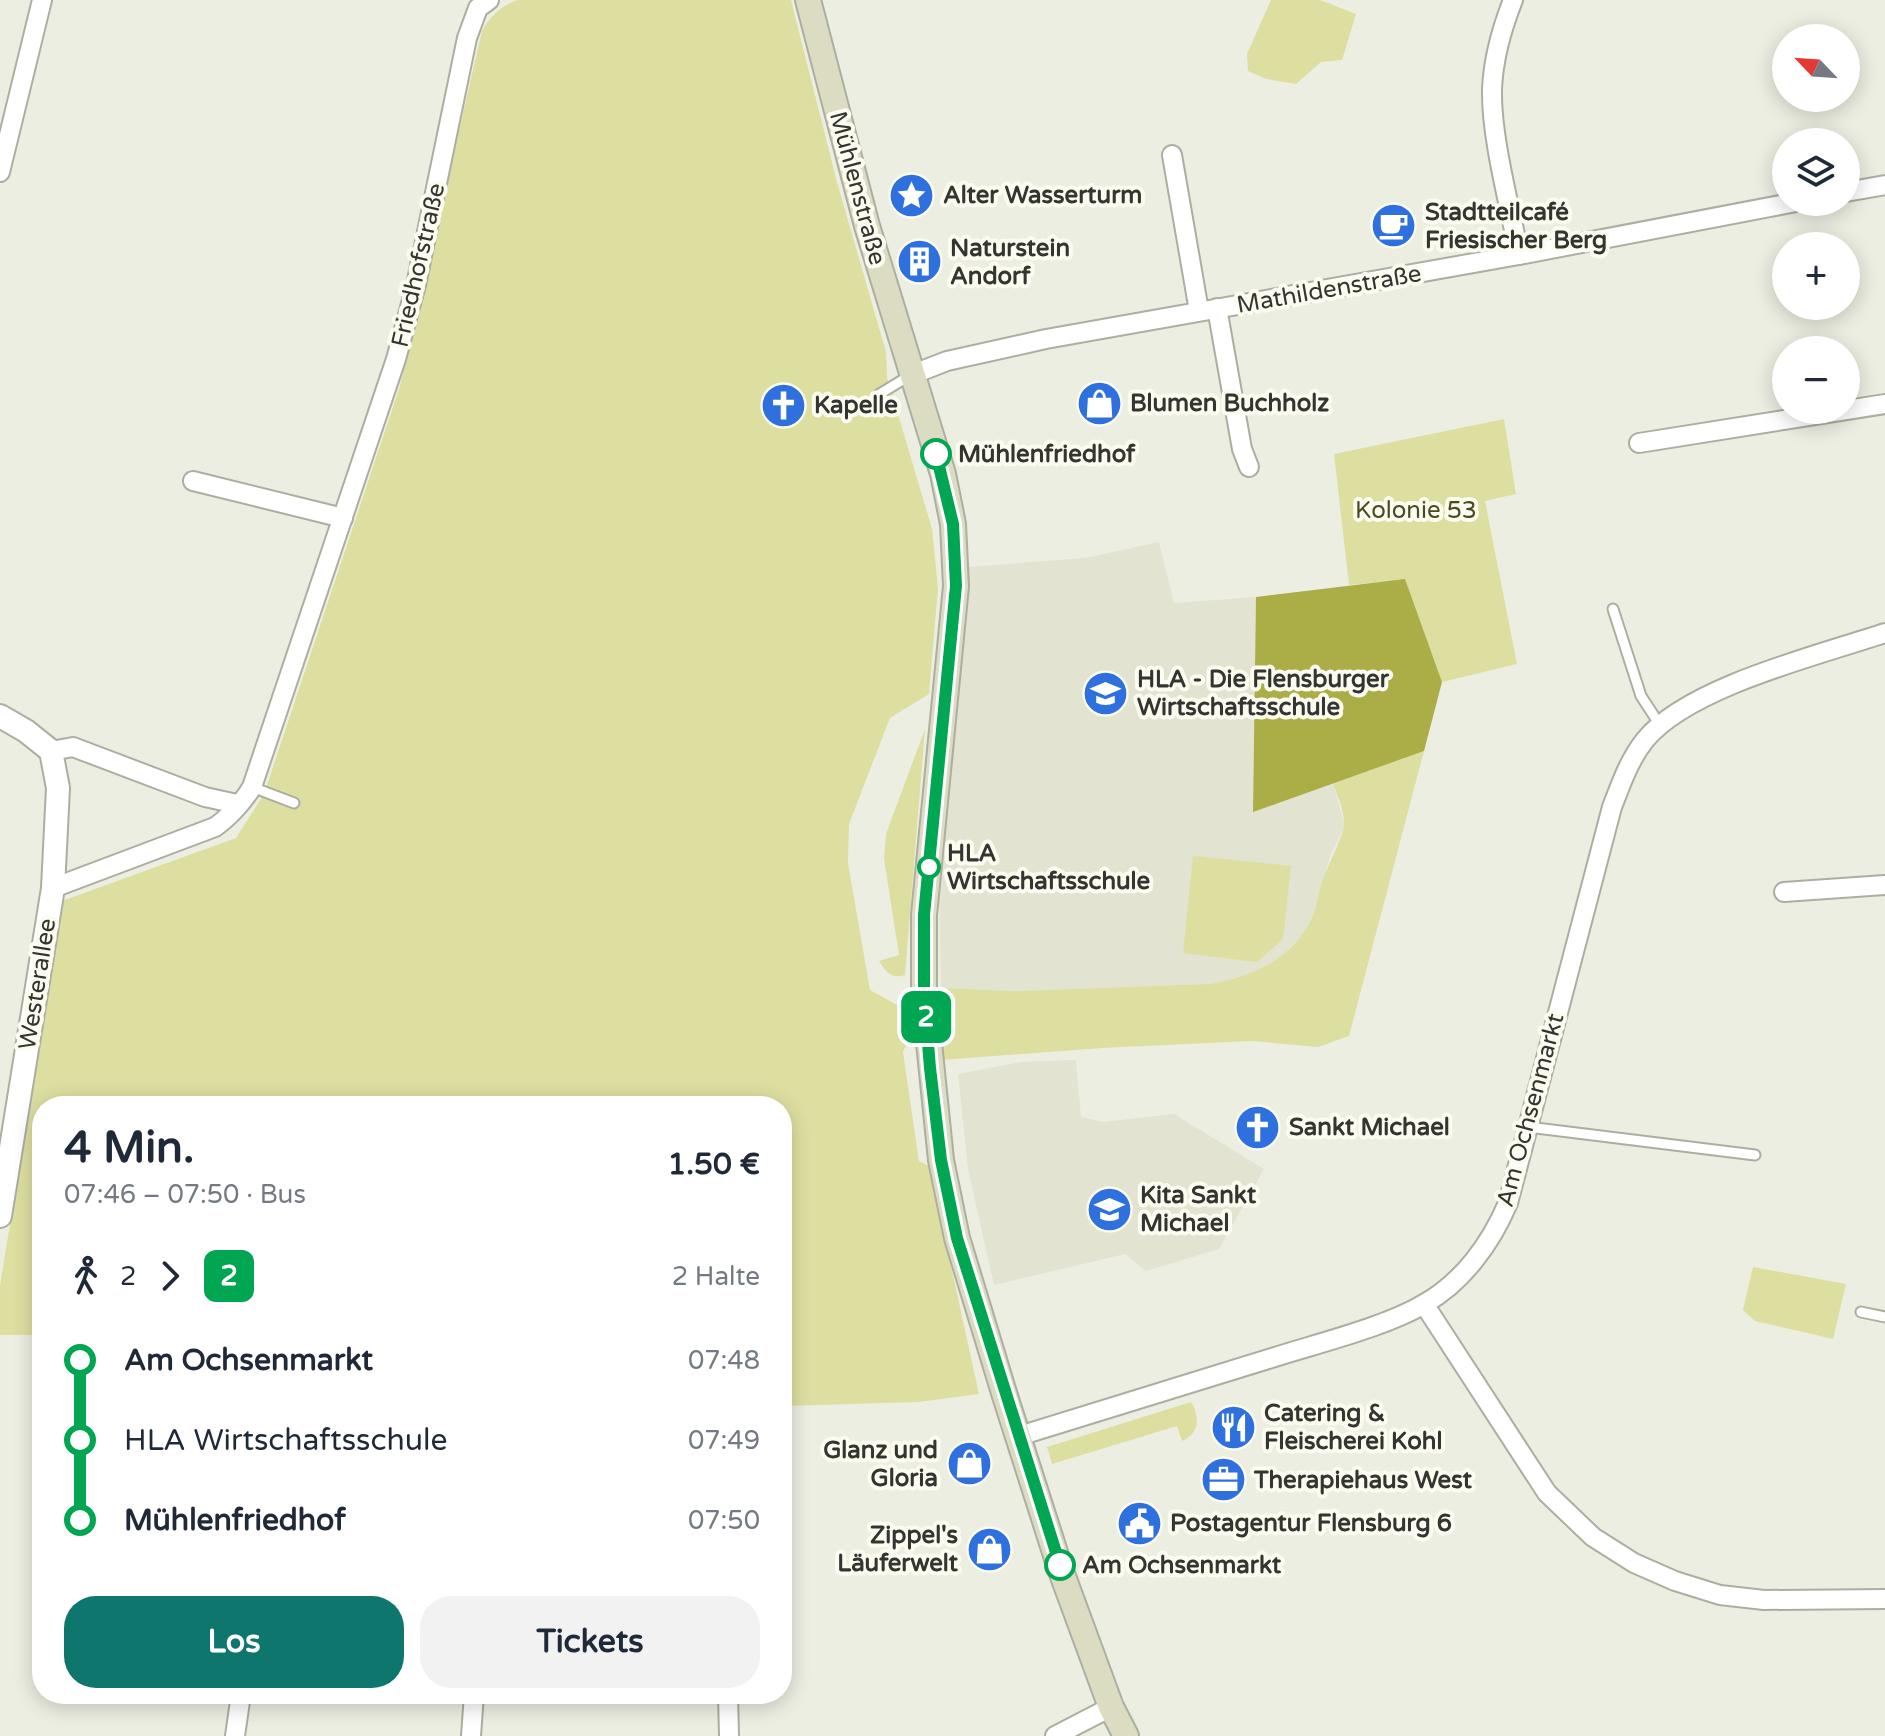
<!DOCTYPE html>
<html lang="de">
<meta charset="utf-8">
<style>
body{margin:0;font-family:"Varela Round",sans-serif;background:#f2f2f3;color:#1f2937;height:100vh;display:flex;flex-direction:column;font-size:30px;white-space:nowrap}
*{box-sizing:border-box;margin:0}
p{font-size:26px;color:#747a83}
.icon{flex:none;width:44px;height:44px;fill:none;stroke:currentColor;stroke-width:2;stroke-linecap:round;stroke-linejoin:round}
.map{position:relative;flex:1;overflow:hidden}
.drawer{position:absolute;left:32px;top:1096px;width:760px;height:608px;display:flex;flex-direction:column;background:#fff;border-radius:32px;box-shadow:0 4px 20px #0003}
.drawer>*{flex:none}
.badge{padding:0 16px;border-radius:12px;font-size:28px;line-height:52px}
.needle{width:52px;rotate:295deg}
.buttons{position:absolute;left:1772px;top:24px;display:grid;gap:16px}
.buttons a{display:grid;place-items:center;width:88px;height:88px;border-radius:50%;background:#fff;box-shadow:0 4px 20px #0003;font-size:40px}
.map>.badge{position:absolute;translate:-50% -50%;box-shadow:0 0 0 4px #fff}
.legs{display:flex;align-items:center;gap:12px;height:88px;padding:0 32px;font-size:26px}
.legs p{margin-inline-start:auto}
.summary{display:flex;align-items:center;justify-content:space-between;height:136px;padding:0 32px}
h1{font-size:44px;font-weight:700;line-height:60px}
.cta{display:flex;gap:16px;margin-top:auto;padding:16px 32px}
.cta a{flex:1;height:92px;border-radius:32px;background:#0f766e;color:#fff;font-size:32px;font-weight:700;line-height:92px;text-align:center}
.cta a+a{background:#f2f2f3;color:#1f2937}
ul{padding:0 32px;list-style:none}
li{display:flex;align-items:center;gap:28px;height:80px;font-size:30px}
li i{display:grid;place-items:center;width:12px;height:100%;margin:0 10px;background:currentColor}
li i::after{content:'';width:20px;height:20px;margin:-10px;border:6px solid;border-radius:50%;background:#fff}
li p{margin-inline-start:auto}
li:first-child i{background:linear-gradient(#0000 50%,currentColor 0)}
li:last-child i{background:linear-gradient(currentColor 50%,#0000 0)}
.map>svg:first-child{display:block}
.built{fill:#e2e3d0}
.green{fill:#dddfa1}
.forest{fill:#abad47}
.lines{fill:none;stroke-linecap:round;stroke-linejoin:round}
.service-casing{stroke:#adaea2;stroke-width:13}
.minor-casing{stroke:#adaea2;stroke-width:22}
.tertiary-casing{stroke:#adaea2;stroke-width:26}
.secondary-casing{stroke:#adaea2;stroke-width:28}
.service{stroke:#fff;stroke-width:9}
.minor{stroke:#fff;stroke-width:18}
.tertiary{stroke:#fff;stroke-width:22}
.secondary{stroke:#dcdcc3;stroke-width:24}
.line-1-casing{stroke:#fff;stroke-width:18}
.line-1{stroke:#00a651;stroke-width:12}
.stop-1-dot{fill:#fff;stroke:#00a651;stroke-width:4}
.labels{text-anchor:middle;stroke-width:8;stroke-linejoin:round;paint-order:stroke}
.street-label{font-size:24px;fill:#343430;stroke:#fbfcef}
.poi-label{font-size:24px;font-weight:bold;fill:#343430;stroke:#fbfcef;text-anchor:start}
.stop-label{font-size:24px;font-weight:bold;fill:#343430;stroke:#fbfcef;text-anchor:start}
.park-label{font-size:24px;fill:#4a4b21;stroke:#fbfcef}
</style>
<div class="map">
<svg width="1885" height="1736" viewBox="0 0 1885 1736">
<rect width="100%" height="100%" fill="#edeee2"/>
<!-- built -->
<g class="built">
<polygon points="1159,542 1174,603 1256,597 1253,811 1333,783 1345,826 1331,854 1313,914 1303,934 1283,955 1258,971 1234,980 1208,984 1014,991 941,988 939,893 969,567 1085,558"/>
<polygon points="1076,1060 1081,1117 1103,1122 1174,1114 1264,1169 1219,1249 1146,1271 1125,1254 994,1285 968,1169 958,1074 1021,1062"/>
</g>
<!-- green -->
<g class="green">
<path d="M517,0H791L837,182L886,352L887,377L932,529L938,588L929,694L890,718L849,824L848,863L870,990L908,1011L909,1039L903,1052L919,1161L929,1166L979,1394L919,1402L782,1406V1106H42V1335H0V1286L62,901L236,838L264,794L400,386L482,31C491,15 500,7 517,0Z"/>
<polygon points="1271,0 1320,0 1356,14 1342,60 1321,62 1296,84 1266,79 1248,71 1247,54"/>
<polygon points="1504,419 1516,494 1485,501 1517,664 1442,682 1405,580 1349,585 1334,454"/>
<path d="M925,729L905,975C891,979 887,973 879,961L899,955L884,859L886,834Z"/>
<path d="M1424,751L1349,1036L1318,1047L1252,1041L1102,1048L941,1060V988L1014,991L1208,984C1251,978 1293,959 1312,917C1317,906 1318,893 1322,882C1326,869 1344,834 1344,825C1345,812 1337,795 1333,783Z"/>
<polygon points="1193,856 1291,866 1283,939 1257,962 1183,953"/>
<polygon points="1753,1267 1846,1284 1833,1339 1755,1321 1743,1310"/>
<path d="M1191,1402C1200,1417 1200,1433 1182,1441L1177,1426L1052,1464L1047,1447Z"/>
</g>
<!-- forest -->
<polygon class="forest" points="1405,579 1442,682 1424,751 1253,812 1256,597"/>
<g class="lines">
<defs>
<g id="service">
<polyline points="878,395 909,376"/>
<polyline points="1613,609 1641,696 1660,725"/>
<polyline points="252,787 294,803"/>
<polyline points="1528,1127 1755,1155"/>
<polyline points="1861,1312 1885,1317"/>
</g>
<g id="minor">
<path d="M1513,0C1502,28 1493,59 1492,90C1491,138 1510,206 1519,255"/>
<polyline points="1172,155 1199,311"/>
<polyline points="0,172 42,0"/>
<polyline points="1846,192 1885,185"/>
<polyline points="1217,308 1242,449 1249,467"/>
<polyline points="911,375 947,361 1046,339 1519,255 1796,202"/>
<polyline points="1639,443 1885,404"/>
<polyline points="193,481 343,518"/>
<polyline points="51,751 73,747 205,797 237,804"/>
<path d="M53,888L215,827C228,818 244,801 252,787L396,359L416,285L467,38L478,8L489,0"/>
<polyline points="1784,892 1885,885"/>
<polyline points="1424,1304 1547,1493 1593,1537 1634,1563 1675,1581 1720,1595 1764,1600 1885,1599"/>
<path d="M1019,1436C1104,1410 1190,1383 1275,1357C1319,1343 1385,1327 1424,1304C1463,1282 1491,1243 1508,1203L1612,807C1621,784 1629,760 1645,740C1688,687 1819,655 1885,633"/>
<polyline points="728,1694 729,1736"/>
<polyline points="235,1736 241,1694"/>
<polyline points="471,1736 474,1694"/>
<polyline points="1055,1736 1111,1707"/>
</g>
<polyline id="tertiary" points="0,716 26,731 51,751 58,788 53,888 0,1216"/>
<polyline id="secondary" points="808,0 867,226 943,474 953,524 956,586 924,915 924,994 941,1160 957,1238 1005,1396 1061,1571 1111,1707 1126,1736"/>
</defs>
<!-- service casing -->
<use href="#service" class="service-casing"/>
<!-- minor casing -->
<use href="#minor" class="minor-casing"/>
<!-- tertiary casing -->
<use href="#tertiary" class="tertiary-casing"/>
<!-- secondary casing -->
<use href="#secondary" class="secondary-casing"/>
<!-- service -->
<use href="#service" class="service"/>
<!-- minor -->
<use href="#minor" class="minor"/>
<!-- tertiary -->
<use href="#tertiary" class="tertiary"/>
<!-- secondary -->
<use href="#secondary" class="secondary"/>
</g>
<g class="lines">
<defs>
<polyline id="line-1" points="936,454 953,524 956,586 924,915 924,994 930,1068 941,1160 957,1238 1060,1565"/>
</defs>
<!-- line-1 casing -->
<use href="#line-1" class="line-1-casing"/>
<!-- line-1 -->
<use href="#line-1" class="line-1"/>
</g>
<!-- icons -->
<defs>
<symbol id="sight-disc" viewBox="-11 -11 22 22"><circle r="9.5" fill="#2e71de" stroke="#fbfcef"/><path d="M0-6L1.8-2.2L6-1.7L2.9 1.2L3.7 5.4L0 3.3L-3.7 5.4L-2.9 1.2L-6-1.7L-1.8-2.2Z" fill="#fff"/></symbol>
<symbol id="cafe-disc" viewBox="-11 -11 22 22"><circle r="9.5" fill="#2e71de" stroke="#fbfcef"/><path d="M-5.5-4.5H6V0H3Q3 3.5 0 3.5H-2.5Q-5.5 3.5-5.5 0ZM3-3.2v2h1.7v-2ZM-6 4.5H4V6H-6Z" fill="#fff"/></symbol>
<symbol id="building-disc" viewBox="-11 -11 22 22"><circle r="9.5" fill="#2e71de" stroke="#fbfcef"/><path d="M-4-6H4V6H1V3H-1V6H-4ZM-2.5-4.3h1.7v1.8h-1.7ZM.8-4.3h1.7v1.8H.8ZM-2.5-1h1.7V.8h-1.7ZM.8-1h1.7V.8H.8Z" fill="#fff"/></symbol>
<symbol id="shop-disc" viewBox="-11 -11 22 22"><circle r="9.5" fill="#2e71de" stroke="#fbfcef"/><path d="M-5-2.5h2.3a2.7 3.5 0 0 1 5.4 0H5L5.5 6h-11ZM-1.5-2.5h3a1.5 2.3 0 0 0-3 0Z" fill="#fff"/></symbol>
<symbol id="church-disc" viewBox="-11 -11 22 22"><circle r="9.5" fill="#2e71de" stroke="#fbfcef"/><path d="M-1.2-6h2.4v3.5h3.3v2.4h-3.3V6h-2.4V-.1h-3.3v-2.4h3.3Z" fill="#fff"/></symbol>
<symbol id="school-disc" viewBox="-11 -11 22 22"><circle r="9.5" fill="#2e71de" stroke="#fbfcef"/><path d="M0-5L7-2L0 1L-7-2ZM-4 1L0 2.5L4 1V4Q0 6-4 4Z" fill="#fff"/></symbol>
<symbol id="restaurant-disc" viewBox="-11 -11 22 22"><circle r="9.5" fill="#2e71de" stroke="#fbfcef"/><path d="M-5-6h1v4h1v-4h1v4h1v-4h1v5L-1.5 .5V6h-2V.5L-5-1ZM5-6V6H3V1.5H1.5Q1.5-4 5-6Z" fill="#fff"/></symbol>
<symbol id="office-disc" viewBox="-11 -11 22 22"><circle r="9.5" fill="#2e71de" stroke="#fbfcef"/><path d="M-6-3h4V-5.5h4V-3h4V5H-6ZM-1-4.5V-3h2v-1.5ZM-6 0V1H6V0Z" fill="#fff"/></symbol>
<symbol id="civic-disc" viewBox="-11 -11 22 22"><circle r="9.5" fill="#2e71de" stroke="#fbfcef"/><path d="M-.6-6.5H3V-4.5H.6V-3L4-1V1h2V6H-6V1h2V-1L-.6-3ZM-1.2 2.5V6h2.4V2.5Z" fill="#fff"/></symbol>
</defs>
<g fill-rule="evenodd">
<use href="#sight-disc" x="886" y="170" width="51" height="51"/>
<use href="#cafe-disc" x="1368" y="200" width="51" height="51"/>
<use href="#building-disc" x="894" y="236" width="51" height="51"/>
<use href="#shop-disc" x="1074" y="378" width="51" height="51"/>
<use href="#church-disc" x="758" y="380" width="51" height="51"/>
<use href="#school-disc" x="1080" y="668" width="51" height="51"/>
<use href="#church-disc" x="1232" y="1102" width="51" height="51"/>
<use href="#school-disc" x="1084" y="1184" width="51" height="51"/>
<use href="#restaurant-disc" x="1208" y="1402" width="51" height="51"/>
<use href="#shop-disc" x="944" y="1438" width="51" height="51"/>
<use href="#office-disc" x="1198" y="1454" width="51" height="51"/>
<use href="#civic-disc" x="1114" y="1498" width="51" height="51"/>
<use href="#shop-disc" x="964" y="1524" width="51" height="51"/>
</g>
<!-- markers -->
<g class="stop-1-dot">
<circle cx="936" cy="454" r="14"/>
<circle cx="929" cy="867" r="10"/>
<circle cx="1060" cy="1565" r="14"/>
</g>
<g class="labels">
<!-- street labels -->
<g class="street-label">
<text transform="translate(858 188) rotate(75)" y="8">Mühlenstraße</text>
<text transform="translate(418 265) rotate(-77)" y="8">Friedhofstraße</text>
<text transform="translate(1329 289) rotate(-10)" y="8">Mathildenstraße</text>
<text transform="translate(37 984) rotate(-81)" y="8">Westerallee</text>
<text transform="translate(1530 1110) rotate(-75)" y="8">Am Ochsenmarkt</text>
</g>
<!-- poi labels -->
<g class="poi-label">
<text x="943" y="203">Alter Wasserturm</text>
<text x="1425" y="220">Stadtteilcafé<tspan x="1425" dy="28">Friesischer Berg</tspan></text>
<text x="950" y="256">Naturstein<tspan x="950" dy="28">Andorf</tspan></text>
<text x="1130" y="411">Blumen Buchholz</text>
<text x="814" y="413">Kapelle</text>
<text x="1137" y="687">HLA - Die Flensburger<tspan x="1137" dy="28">Wirtschaftsschule</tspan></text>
<text x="1289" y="1135">Sankt Michael</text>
<text x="1140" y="1203">Kita Sankt<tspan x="1140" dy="28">Michael</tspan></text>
<text x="1264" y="1421">Catering &amp;<tspan x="1264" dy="28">Fleischerei Kohl</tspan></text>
<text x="938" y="1458" text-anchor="end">Glanz und<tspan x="938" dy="28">Gloria</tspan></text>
<text x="1254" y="1488">Therapiehaus West</text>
<text x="1170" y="1531">Postagentur Flensburg 6</text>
<text x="958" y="1543" text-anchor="end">Zippel's<tspan x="958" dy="28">Läuferwelt</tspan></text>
</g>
<!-- stop labels -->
<g class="stop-label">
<text x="958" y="462">Mühlenfriedhof</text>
<text x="947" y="861">HLA<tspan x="947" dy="28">Wirtschaftsschule</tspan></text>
<text x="1082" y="1573">Am Ochsenmarkt</text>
</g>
<!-- park labels -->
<g class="park-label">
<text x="1416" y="518">Kolonie 53</text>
</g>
</g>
</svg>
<div class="buttons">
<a><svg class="needle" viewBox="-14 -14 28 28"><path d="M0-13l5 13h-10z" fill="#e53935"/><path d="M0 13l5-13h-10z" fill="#747a83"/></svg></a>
<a><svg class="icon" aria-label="layers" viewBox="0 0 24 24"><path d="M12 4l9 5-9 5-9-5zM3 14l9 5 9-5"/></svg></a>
<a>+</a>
<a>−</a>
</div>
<b class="badge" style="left:926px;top:1017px;background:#00a651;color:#fff">2</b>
<section class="drawer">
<div class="summary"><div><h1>4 Min.</h1><p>07:46 – 07:50 · Bus</p></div><b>1.50 €</b></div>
<div class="legs"><svg class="icon" aria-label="walk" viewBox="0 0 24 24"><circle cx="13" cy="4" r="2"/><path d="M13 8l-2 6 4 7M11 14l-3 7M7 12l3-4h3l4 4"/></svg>2<svg class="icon" aria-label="forward" viewBox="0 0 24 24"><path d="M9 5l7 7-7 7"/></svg><b class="badge" style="background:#00a651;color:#fff">2</b><p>2 Halte</p></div>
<ul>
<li><i style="color:#00a651"></i><b>Am Ochsenmarkt</b><p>07:48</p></li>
<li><i style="color:#00a651"></i><span>HLA Wirtschaftsschule</span><p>07:49</p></li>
<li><i style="color:#00a651"></i><b>Mühlenfriedhof</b><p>07:50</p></li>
</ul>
<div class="cta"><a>Los</a><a>Tickets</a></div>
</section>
</div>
